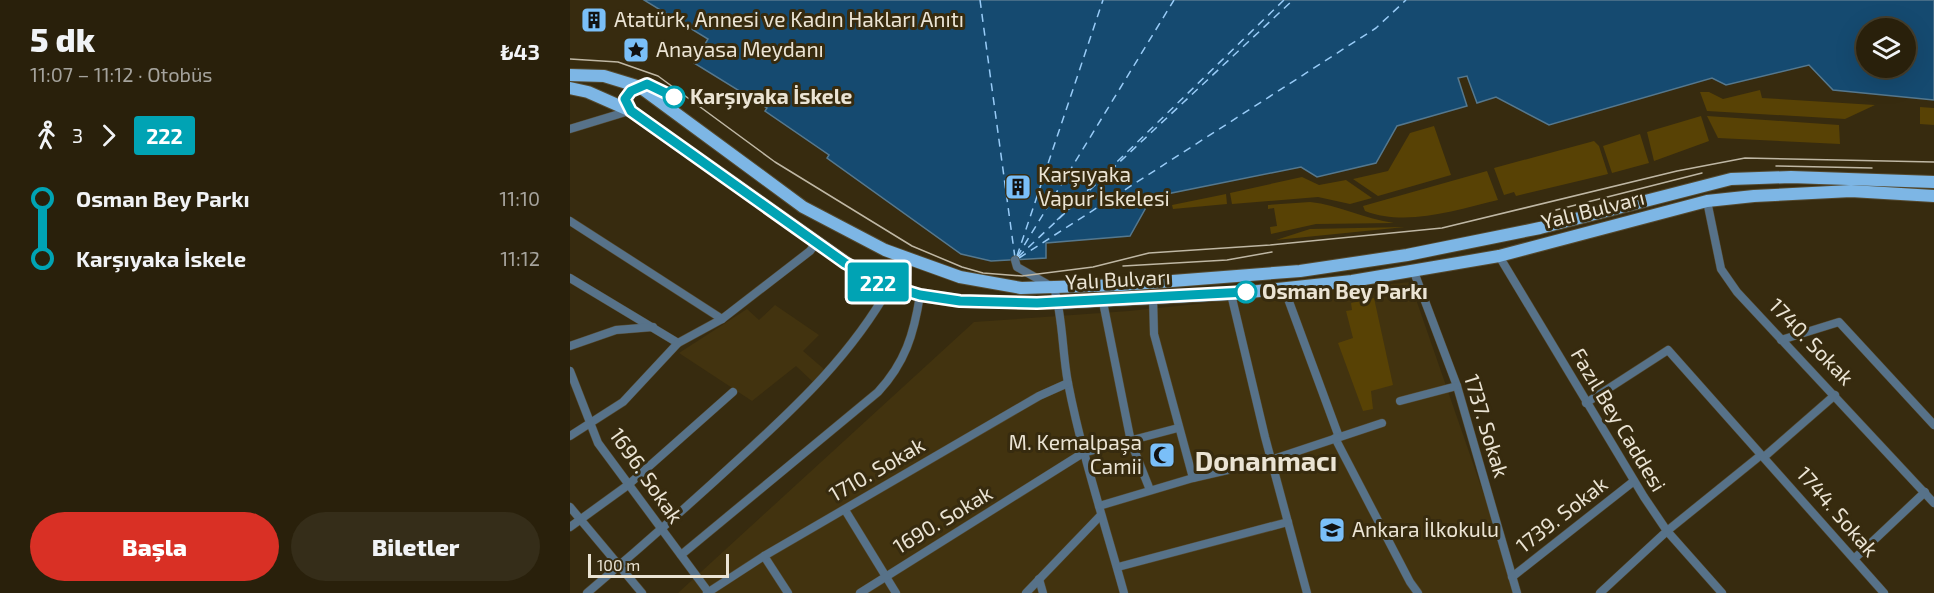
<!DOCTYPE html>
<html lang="tr">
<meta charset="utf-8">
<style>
body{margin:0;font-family:"Exo 2",sans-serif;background:#352d19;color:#f1f3f6;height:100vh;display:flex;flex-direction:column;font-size:22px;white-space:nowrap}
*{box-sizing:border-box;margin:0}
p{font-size:20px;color:#a5a39d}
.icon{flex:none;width:33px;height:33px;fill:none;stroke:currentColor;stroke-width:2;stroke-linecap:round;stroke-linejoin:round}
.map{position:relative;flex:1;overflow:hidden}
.side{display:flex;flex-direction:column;background:#29200b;width:570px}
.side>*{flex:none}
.badge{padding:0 12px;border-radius:4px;font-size:21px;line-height:39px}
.fabs{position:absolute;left:1286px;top:18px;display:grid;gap:12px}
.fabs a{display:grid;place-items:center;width:60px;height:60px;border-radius:50%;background:#29200b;box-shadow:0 6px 24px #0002,0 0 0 2px #453e2c;font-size:30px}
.scale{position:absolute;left:18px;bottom:15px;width:141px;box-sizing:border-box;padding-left:6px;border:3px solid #ebe4d4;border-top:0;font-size:16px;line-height:21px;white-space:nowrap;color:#ebe4d4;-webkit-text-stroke:4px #372b0f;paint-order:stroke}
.map>.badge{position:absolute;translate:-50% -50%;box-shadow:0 0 0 3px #fff}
.legs{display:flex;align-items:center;gap:9px;height:66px;padding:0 30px;font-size:20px}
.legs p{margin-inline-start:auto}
.head{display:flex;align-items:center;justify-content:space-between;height:102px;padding:0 30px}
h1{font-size:33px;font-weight:800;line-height:45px}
.primary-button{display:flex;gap:12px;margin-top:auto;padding:12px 30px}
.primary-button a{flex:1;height:69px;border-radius:36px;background:#d93025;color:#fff;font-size:24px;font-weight:800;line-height:69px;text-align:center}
.primary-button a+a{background:#352d19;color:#f1f3f6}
ul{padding:0 30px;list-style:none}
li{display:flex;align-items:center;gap:21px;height:60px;font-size:22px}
li i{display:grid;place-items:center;width:9px;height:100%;margin:0 8px;background:currentColor}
li i::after{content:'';width:15px;height:15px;margin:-8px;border:4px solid;border-radius:50%;background:#29200b}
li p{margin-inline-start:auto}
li:first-child i{background:linear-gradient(#0000 50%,currentColor 0)}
li:last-child i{background:linear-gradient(currentColor 50%,#0000 0)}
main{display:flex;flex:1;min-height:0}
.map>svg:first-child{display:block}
.built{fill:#42330f}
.green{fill:#584205}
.water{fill:#154a70;stroke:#55788e;stroke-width:1.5;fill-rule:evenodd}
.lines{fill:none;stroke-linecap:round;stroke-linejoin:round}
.ferry{stroke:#98cbf7;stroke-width:1.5;stroke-dasharray:8 6;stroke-linecap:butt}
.street-casing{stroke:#54492f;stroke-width:9}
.primary-casing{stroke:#54492f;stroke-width:14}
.street{stroke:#577289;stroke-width:8}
.primary{stroke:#7db6e5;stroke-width:12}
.tram{stroke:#bfb7a4;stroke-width:1.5}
.line-1-casing{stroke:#fff;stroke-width:14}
.line-1{stroke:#00a3b4;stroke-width:9}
.stop-1-dot{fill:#fff;stroke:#00a3b4;stroke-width:3}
.labels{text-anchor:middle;stroke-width:6;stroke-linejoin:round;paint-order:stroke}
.poi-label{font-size:21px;fill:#ebe4d4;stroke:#372b0f;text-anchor:start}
.stop-label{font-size:21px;font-weight:bold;fill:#ebe4d4;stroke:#372b0f;text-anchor:start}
.street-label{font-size:21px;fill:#ebe4d4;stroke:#372b0f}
.district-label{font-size:27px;font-weight:bold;fill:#ebe4d4;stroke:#372b0f}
</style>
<main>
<section class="side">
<div class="head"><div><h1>5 dk</h1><p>11:07 – 11:12 · Otobüs</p></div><b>₺43</b></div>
<div class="legs"><svg class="icon" aria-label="walk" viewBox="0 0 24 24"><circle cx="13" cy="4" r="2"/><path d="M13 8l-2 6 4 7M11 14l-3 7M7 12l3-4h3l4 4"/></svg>3<svg class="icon" aria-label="forward" viewBox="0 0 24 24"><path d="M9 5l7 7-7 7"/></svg><b class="badge" style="background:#00a3b4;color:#fff">222</b></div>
<ul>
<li><i style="color:#00a3b4"></i><b>Osman Bey Parkı</b><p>11:10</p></li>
<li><i style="color:#00a3b4"></i><b>Karşıyaka İskele</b><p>11:12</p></li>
</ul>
<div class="primary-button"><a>Başla</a><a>Biletler</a></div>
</section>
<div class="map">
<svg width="1364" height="593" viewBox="0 0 1364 593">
<rect width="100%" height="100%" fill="#372b0f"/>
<!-- built -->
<g class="built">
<polygon points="840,282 948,593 108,593 404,322 559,311"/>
<polygon points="205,305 249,335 233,351 255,370 243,382 226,366 182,401 109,353 177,309 189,320"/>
</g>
<!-- green -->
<g class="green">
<polygon points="1190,90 1192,98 1305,105 1275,119 1137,111 1130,92 1139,92 1153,99"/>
<polygon points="1350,107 1364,108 1364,125 1350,124"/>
<polygon points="1131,116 1139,141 1084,161 1077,132"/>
<polygon points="1137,116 1269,125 1270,144 1148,138"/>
<polygon points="864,126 881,175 808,196 783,179 818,171 840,133"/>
<polygon points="1070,134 1079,163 1042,173 1033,146"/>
<polygon points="1024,141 1029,146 1038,174 946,196 944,192 934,195 924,168"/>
<path d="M917,171L928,200C885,210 837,227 795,211L793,206Z"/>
<polygon points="732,177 749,185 776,180 802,198 780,204 748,197 662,204 660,193"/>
<polygon points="656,194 657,204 603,209 602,205"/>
<path d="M740,202C769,205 795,219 824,223L746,224L701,234L700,227L707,226L704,208L698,209V205Z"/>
<polygon points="835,227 706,240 740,229"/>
<polygon points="804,298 823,385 801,391 803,409 793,411 768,343 783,338 776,311 782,310 781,303"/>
</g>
<!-- water -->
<path class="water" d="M74,0H1364V100L1263,90L1239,65L1156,85L1142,78L979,125L926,97L907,103L897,76L888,78L897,106L827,126L806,163L747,177L731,167L582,197L560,236L476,243V258L421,261L391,254L257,158L259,155L195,111L197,108L124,63L138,39ZM1296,28H1335V68H1296Z"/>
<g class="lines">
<!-- ferry -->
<g class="ferry">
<polyline points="410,0 445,258"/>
<polyline points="487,220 714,0"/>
<polyline points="447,256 533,0"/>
<polyline points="447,257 604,0"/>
<polyline points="448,257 723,0"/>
<polyline points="449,258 806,28 836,0"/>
</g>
<defs>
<g id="street">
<polyline points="0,129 59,111"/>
<polyline points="1137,201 1151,269 1167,292 1364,503"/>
<polyline points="0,221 152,319"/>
<polyline points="929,256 1074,497 1097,531 1152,593"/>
<path d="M445,260L447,267L484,288C493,317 492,352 498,383C512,455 535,524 554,593"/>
<polyline points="844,272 887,386 947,593"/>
<polyline points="0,278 108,343"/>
<polyline points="714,288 769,437"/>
<polyline points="661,294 695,437 737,593"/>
<polyline points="583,297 584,334 623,478"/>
<polyline points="533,302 561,442 580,490"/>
<polyline points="1211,340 1269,322 1364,425"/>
<polyline points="0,346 46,330 83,327"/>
<polyline points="0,371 28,443 139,593"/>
<polyline points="830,401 887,386"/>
<polyline points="1016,403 1098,350 1314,593"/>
<polyline points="0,436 53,402 108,343 152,319 240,251 246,243"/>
<polyline points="765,438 840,582 848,593"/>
<polyline points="1194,457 1265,395"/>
<polyline points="529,506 623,478 701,460 812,423"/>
<polyline points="0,507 72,593"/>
<polyline points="275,510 326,593"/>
<polyline points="0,527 58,485 163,392"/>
<path d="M111,555L308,392C335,363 344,334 350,295"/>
<polyline points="194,556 218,593"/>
<polyline points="1284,559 1355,492"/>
<polyline points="548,567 718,522"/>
<polyline points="942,577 1064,481"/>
<polyline points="469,579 473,593"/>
<path d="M17,593C69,549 120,504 171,457C228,405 282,354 320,286"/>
<polyline points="137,593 194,556 469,396 498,383"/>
<polyline points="290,593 513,453 608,428"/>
<polyline points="456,593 531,515"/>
<polyline points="1030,593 1097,531 1191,455"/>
</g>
<g id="primary">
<polyline points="0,75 34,76 70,87 233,207 315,250 390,277 451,288 551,285 730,271 837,255 970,228 1161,179 1221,177 1364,182"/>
<polyline points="0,88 18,92 61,111 291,273 320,286 350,295 389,301 488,303 661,294 782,281 929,256 1137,201 1184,196 1281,191 1364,196"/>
<polyline points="61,111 55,99 61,91 70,87"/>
<polyline points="320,286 335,273 335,258"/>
</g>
</defs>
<!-- street casing -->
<use href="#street" class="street-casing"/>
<!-- primary casing -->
<use href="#primary" class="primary-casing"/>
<!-- street -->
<use href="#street" class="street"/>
<!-- primary -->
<use href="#primary" class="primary"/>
<!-- tram -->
<g class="tram">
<polyline points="0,59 48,62 88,76 205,162 342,246 392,267 413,273 452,276 523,267 579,253 700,245 872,228 1107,171 1175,158 1364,162"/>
<polyline points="1206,166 1302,168"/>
<polyline points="986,210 1132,173"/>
<polyline points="553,266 657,260 702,252"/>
</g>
</g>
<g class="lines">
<defs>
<polyline id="line-1" points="104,97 77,84 61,91 55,99 61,111 275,263 320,286 350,295 390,301 467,303 676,292"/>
</defs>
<!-- line-1 casing -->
<use href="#line-1" class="line-1-casing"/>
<!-- line-1 -->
<use href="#line-1" class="line-1"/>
</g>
<!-- icons -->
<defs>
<symbol id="building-square" viewBox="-11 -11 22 22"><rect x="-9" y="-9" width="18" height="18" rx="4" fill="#7abff8" stroke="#372b0f"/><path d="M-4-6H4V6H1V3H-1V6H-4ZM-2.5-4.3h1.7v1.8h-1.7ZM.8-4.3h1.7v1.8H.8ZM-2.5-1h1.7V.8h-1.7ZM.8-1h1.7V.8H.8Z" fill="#111"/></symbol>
<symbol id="sight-square" viewBox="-11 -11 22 22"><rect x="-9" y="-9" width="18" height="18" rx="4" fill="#7abff8" stroke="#372b0f"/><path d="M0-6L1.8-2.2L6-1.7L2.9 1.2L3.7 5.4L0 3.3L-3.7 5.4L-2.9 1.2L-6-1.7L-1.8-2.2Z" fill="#111"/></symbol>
<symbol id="mosque-square" viewBox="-11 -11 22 22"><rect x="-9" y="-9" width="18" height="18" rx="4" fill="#7abff8" stroke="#372b0f"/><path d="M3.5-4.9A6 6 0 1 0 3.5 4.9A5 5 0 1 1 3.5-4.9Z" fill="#111"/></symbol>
<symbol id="school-square" viewBox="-11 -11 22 22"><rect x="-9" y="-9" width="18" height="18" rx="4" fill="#7abff8" stroke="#372b0f"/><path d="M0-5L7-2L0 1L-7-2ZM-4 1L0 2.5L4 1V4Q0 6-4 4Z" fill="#111"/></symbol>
</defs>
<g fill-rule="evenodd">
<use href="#building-square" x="9" y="5" width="30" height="30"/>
<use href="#sight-square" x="51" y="35" width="30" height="30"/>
<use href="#building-square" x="433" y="172" width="30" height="30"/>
<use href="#mosque-square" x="577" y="440" width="30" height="30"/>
<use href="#school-square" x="747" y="515" width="30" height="30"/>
</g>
<!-- markers -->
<g class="stop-1-dot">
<circle cx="104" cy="97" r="10"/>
<circle cx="676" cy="292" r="10"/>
</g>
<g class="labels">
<!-- poi labels -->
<g class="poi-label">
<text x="44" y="27">Atatürk, Annesi ve Kadın Hakları Anıtı</text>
<text x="86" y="57">Anayasa Meydanı</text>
<text x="468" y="182">Karşıyaka<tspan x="468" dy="24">Vapur İskelesi</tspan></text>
<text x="572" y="450" text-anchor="end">M. Kemalpaşa<tspan x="572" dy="24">Camii</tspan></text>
<text x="782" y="537">Ankara İlkokulu</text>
</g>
<!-- stop labels -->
<g class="stop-label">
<text x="120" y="104">Karşıyaka İskele</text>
<text x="692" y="299">Osman Bey Parkı</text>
</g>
<!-- street labels -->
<g class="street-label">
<text transform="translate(1023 210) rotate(-14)" y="7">Yalı Bulvarı</text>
<text transform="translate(548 280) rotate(-3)" y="7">Yalı Bulvarı</text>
<text transform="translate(1241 342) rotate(46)" y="7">1740. Sokak</text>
<text transform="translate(1048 420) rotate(59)" y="7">Fazıl Bey Caddesi</text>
<text transform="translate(916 426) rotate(73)" y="7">1737. Sokak</text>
<text transform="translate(307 470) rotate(-30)" y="7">1710. Sokak</text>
<text transform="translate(76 476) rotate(55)" y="7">1696. Sokak</text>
<text transform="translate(1267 512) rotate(49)" y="7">1744. Sokak</text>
<text transform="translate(992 515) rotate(-38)" y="7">1739. Sokak</text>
<text transform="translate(373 520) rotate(-31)" y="7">1690. Sokak</text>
</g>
<!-- district labels -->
<g class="district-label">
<text x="696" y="471">Donanmacı</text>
</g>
</g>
</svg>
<div class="fabs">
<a><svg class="icon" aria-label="layers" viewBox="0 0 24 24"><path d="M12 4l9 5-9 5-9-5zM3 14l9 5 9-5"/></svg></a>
</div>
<div class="scale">100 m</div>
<b class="badge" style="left:308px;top:282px;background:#00a3b4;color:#fff">222</b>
</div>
</main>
